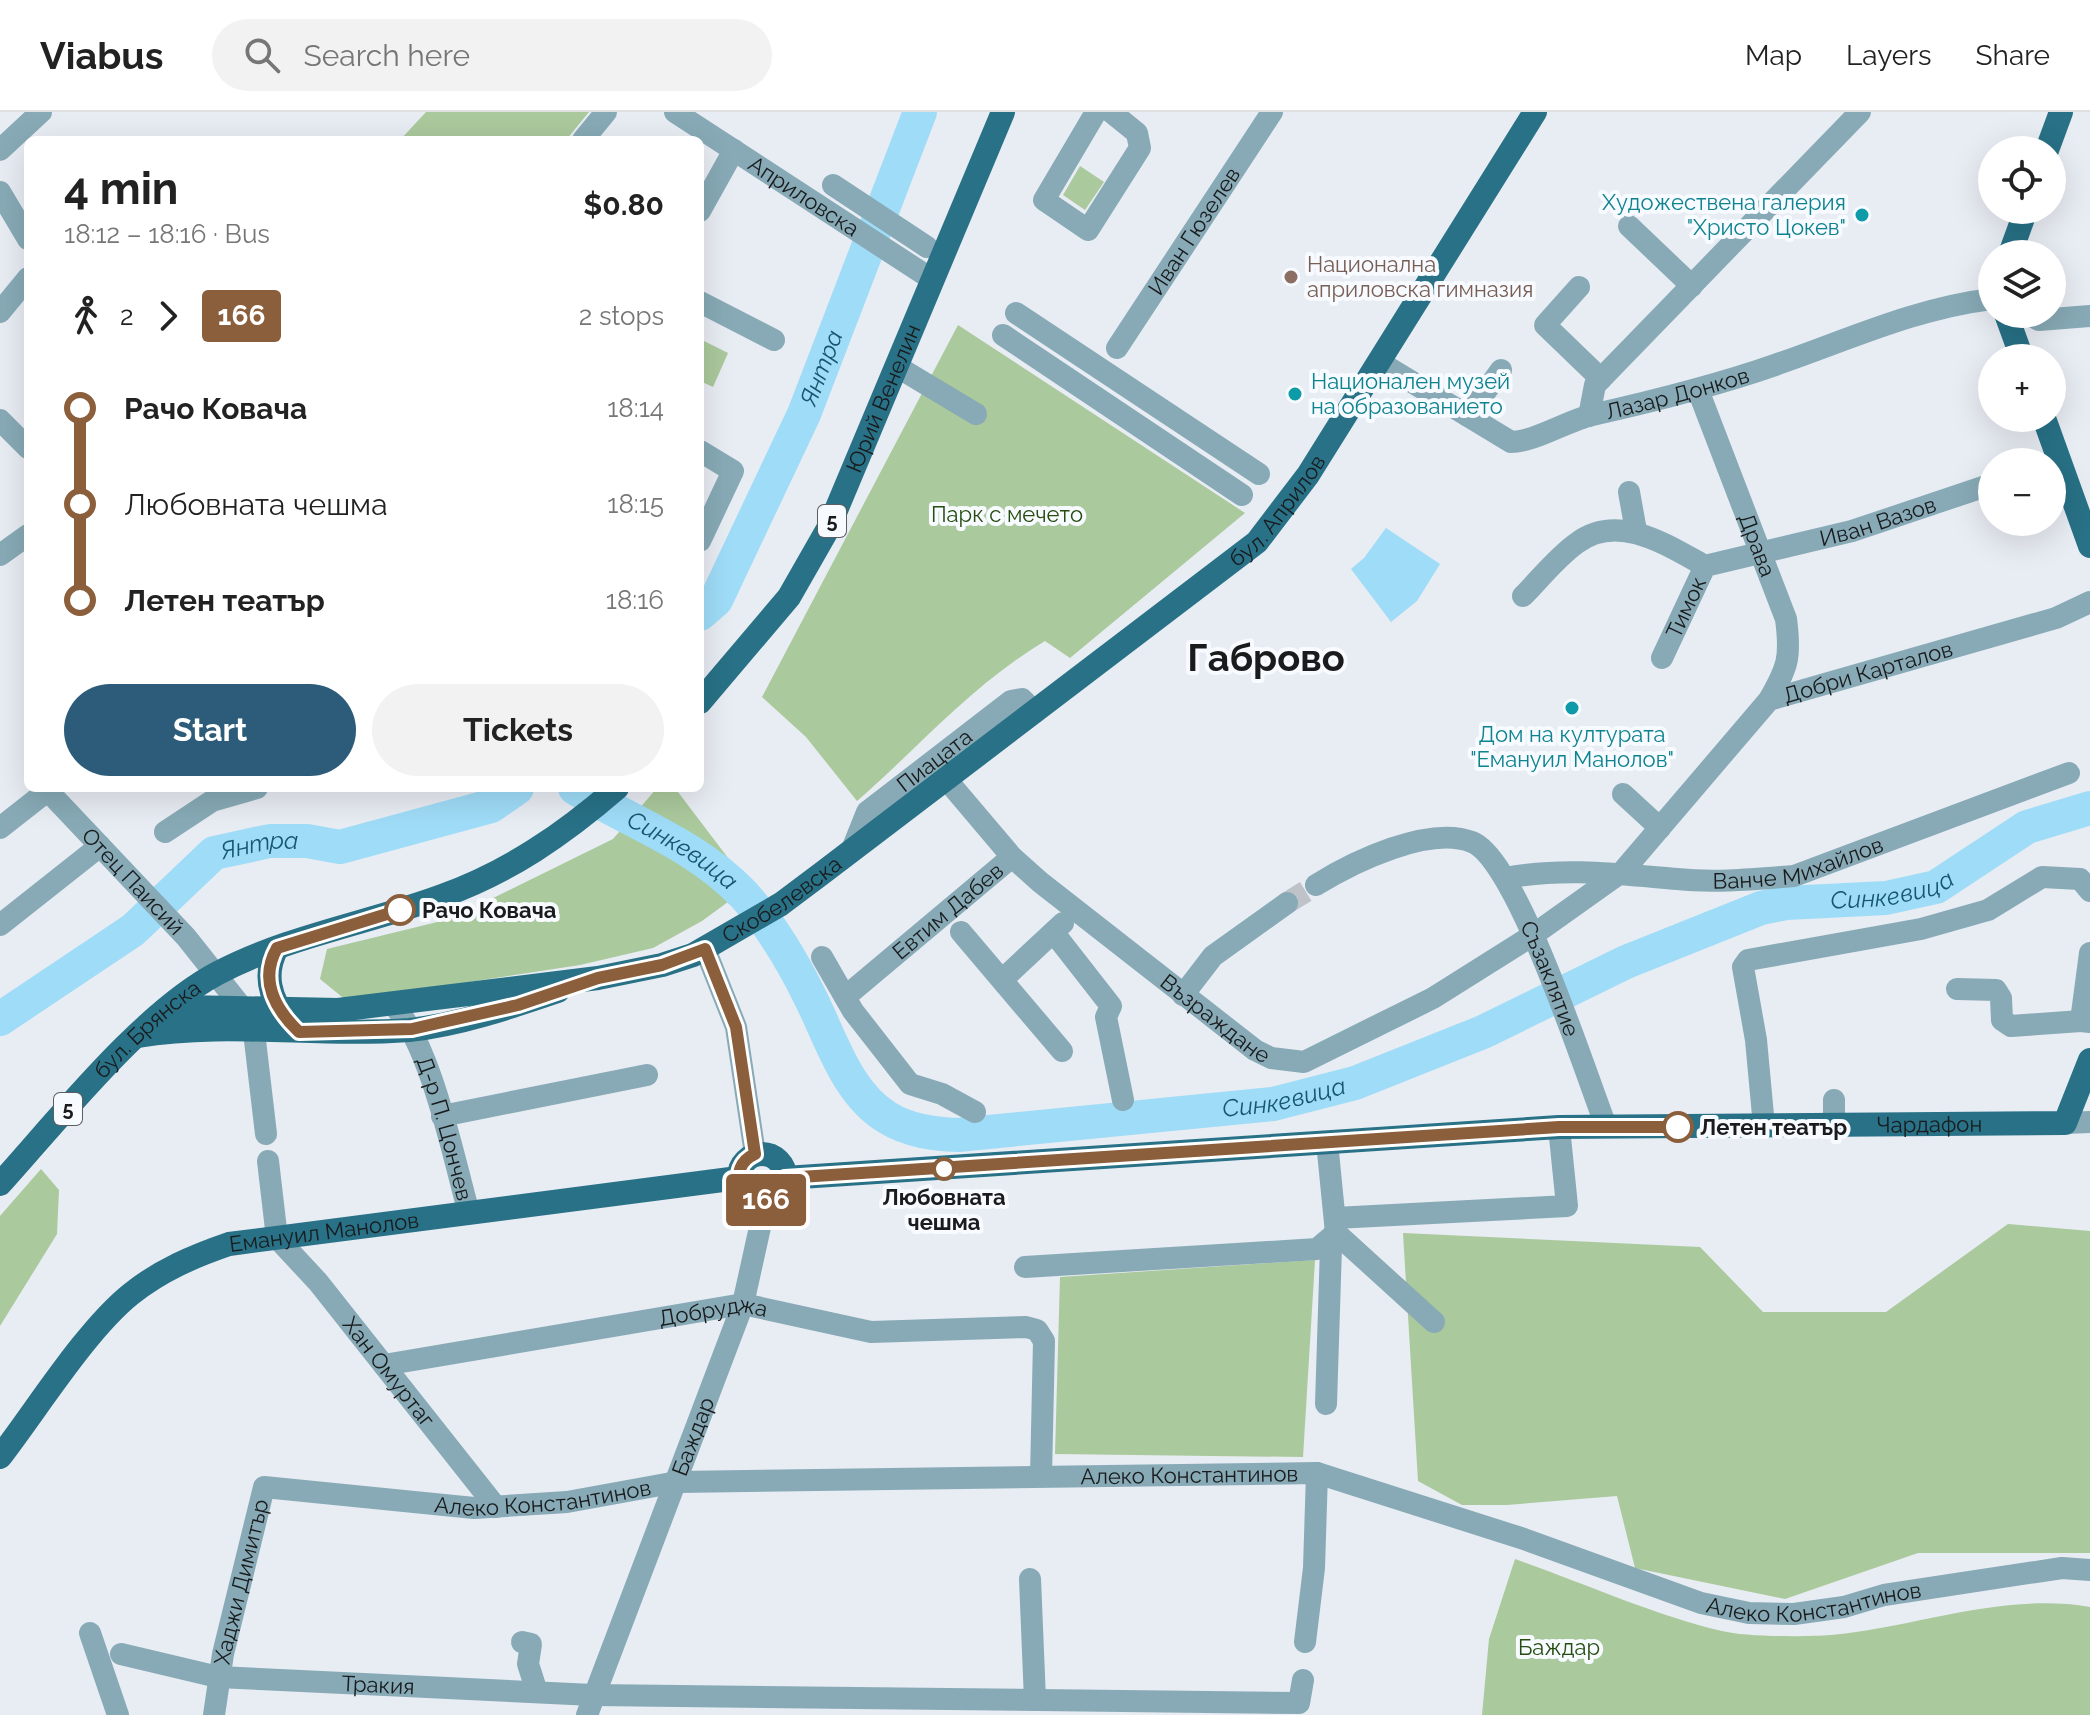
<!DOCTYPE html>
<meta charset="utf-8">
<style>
body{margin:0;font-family:Raleway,sans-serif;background:#f2f2f2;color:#222;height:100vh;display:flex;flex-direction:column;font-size:30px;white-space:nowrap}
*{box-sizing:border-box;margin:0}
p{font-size:26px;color:#767676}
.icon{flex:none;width:44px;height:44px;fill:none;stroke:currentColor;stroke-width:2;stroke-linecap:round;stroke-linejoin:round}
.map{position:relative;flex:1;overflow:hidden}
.panel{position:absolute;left:24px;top:24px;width:680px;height:656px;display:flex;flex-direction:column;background:#fff;border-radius:12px;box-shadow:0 8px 32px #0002}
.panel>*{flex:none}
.badge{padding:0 16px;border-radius:6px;font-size:28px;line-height:52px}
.fabs{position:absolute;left:1978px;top:24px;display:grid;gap:16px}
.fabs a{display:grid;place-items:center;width:88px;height:88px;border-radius:50%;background:#fff;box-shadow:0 8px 32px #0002;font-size:40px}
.map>.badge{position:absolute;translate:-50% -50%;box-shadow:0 0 0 4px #fff}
.legs{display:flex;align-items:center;gap:12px;height:88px;padding:0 40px;font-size:26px}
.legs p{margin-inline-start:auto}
.head{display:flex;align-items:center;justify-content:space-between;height:136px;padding:0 40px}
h1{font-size:44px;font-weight:700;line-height:60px}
.action{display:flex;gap:16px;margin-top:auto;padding:16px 40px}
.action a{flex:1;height:92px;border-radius:48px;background:#2d5c7b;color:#fff;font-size:32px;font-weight:700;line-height:92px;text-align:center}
.action a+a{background:#f2f2f2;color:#222}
ul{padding:0 40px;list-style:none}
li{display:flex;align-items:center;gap:28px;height:96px;font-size:30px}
li i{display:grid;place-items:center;width:12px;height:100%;margin:0 10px;background:currentColor}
li i::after{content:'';width:20px;height:20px;margin:-10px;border:6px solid;border-radius:50%;background:#fff}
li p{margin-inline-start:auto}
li:first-child i{background:linear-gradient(#0000 50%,currentColor 0)}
li:last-child i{background:linear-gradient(currentColor 50%,#0000 0)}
header{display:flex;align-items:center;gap:48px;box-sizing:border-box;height:112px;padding:0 40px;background:#fff;border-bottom:2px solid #e0e0e0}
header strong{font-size:38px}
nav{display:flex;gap:44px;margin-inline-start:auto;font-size:28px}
.search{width:560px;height:72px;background:#f2f2f2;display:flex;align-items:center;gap:20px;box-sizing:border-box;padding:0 28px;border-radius:44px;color:#767676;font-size:30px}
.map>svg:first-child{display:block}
.green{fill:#aac99c}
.water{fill:#9fdcf8}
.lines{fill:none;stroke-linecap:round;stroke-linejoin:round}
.river{stroke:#9fdcf8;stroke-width:34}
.minor-tunnel{stroke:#bfc2c8;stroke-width:22;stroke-dasharray:22 11;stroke-linecap:butt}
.minor{stroke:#87aab6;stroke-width:22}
.major{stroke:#287186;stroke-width:24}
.line-1-casing{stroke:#fff;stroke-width:18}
.line-1{stroke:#8b5e3c;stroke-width:12}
.culture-dot{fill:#0f9aa8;stroke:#f7fafe;stroke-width:3}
.education-dot{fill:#8d6e63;stroke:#f7fafe;stroke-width:3}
.stop-1-dot{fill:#fff;stroke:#8b5e3c;stroke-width:4}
.labels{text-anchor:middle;stroke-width:8;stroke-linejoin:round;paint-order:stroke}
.shield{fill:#f7fafe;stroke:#5c5e60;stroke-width:2}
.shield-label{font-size:20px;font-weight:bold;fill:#191b1d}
.street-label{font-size:22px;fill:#191b1d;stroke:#f7fafe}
.culture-label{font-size:22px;fill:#0d838f;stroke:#f7fafe;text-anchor:end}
.education-label{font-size:22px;fill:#785e54;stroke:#f7fafe;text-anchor:start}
.park-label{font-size:22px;fill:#264c10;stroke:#f7fafe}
.stop-label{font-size:22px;font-weight:bold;fill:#191b1d;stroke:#f7fafe;text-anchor:start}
.water-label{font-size:24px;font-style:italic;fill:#16566e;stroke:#f7fafe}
.town-label{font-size:38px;font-weight:bold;fill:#191b1d;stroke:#f7fafe}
</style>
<header>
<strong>Viabus</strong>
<div class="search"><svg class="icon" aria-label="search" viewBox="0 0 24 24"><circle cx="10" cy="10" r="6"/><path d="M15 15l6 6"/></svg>Search here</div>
<nav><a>Map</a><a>Layers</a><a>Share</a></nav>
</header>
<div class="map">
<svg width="2090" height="1603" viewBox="0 0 2090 1603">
<rect width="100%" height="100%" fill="#e8ecf3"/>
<!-- green -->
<g class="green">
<polygon points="426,0 589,0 566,28 400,28"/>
<polygon points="1080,54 1104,70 1085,98 1063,83"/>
<path d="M958,213L1245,401L1070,546L1045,529C973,572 919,635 857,689L806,625L762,585Z"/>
<polygon points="700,227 728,241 713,275 700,269"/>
<polygon points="657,676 675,676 744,767 747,776 702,809 653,836 580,853 347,889 320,867 327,837 470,802 487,789 613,727"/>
<polygon points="41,1057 59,1078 57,1122 0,1214 0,1104"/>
<polygon points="2008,1112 2090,1119 2090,1441 1918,1441 1785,1487 1635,1456 1617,1384 1507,1393 1462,1393 1418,1369 1403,1121 1700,1135 1763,1200 1886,1200"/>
<polygon points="1315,1148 1303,1345 1055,1342 1060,1165"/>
<path d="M1515,1447C1584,1471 1651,1502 1722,1519C1745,1525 1806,1525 1831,1523C1917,1515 2003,1480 2090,1495V1603H1482L1489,1527Z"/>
</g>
<!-- water -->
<polygon class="water" points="1386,416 1440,452 1417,489 1391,510 1351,457 1364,446"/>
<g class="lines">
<!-- river -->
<g class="river">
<path id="s1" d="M700,502L716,488L804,302L920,0"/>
<path id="s2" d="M575,676C632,711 697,733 744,783C770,812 793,850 810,885C831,926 846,981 888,1006C909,1019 934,1022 958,1023L1273,992L1355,971L1483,920L1626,850L1761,796L1786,791L1886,786L1936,775L2027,715L2090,696"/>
<path id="s3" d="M0,907L133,818L214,741L270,729H307L340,735L491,694L517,676"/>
</g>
<!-- minor-tunnel -->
<polyline class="minor-tunnel" points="1287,791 1316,773"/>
<!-- minor -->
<g class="minor">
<path id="s4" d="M675,0L933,168"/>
<polyline points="1096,0 1044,88 1088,118 1140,36 1137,21 1111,0"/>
<polyline points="583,28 606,0"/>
<polyline points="0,38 41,0"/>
<polyline points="833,73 927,135"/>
<polyline points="0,80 28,127"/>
<polyline points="700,99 734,38"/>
<polyline points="1629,114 1692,174"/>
<polyline points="1579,175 1545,213 1601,267"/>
<polyline points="700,190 774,228"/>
<polyline points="0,200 28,166"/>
<polyline points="1016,201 1259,362"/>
<polyline points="2028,202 2039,208 2090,204"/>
<polyline points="1003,223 1242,383"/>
<path id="s5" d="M1117,236L1272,0"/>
<path id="s6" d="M1379,250L1511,330C1534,330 1567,309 1592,303C1654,289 1715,274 1775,253C1848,228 1916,196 1992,187"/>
<polyline points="896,254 976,302"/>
<path id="s7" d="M1698,278L1786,507C1791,545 1788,555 1769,588"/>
<polyline points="1468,304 1501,258"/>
<polyline points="1589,304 1595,273 1860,0"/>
<polyline points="0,308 28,336"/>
<polyline points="700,339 733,359 700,429"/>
<polyline points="1629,380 1636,419"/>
<polyline points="0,443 28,423"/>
<path d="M1523,484C1540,467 1557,445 1577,431C1618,400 1667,433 1705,454"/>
<path id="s8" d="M1662,546L1705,454L1852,419L1992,372"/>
<path id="s9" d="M946,667L1012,745L1040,770L1255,938L1271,946L1304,950L1433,886L1533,823L1623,759L1769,588L2056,506L2090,490"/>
<path id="s10" d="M48,679L186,825L244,898L254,920L266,1022"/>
<polyline points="1623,682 1660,716"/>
<polyline points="0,716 51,676"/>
<polyline points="165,720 212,689 257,676"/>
<path id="s11" d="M851,740L867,700L1011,589L1022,587L1035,600"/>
<path id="s12" d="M1505,766C1564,755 1618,762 1677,767C1716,771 1755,767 1794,764L2069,661"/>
<path id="s13" d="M1316,773C1353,750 1429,713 1472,730C1517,747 1586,963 1606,1014"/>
<polyline points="0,813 100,734"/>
<polyline points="961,820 1062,939"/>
<polyline points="1054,821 1111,894 1106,905 1123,988"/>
<polyline points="705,837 736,915 755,1042"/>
<polyline points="2090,841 2081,909 2090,910"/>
<polyline points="822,845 853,899 910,972 942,982 975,1000"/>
<polyline points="1003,867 1063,811"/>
<polyline points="1957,877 1996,878 2001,886 2002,908 2011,914 2081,909"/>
<polyline points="1183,883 1213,844 1287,791"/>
<path id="s14" d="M845,885L1012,745"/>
<path id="s15" d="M391,891C430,927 454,1048 469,1101"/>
<polyline points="1834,988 1834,1012"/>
<polyline points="442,1004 647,963"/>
<polyline points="2065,1011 2090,1010"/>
<polyline points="1764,1014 1756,928 1743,855 1748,848 1921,817 1988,798 2042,765 2080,767 2090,779"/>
<path id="s16" d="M268,1049L277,1126L318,1170L496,1395"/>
<polyline points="1335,1106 1567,1094 1559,1015"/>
<polyline points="1336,1121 1434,1210"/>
<polyline points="1025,1155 1317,1137 1336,1121"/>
<path id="s17" d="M384,1253L743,1192L871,1220L1026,1215L1037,1218L1044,1229L1041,1364"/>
<polyline points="1326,1292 1331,1135 1336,1121 1327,1030"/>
<polyline points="1030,1467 1035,1588"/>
<polyline points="90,1521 118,1603"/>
<polyline points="522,1530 531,1532 528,1552 537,1580"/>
<polyline points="1305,1530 1314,1456 1317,1361"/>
<path id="s18" d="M121,1542L218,1565L593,1583L1299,1591L1303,1568"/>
<path id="s19" d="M214,1603L223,1542L264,1375L474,1396L567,1390L677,1370L1317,1361L1524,1427L1701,1491L1749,1501L1794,1502L1844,1495L1884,1483L2062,1456L2090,1458"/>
<path id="s20" d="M587,1603L743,1192L766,1088"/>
</g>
<!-- major -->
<g class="major">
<polyline points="2047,38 2061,0"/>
<polyline points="2010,142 2026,98"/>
<polyline points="2006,202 2022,246"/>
<polyline points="2044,306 2090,434"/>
<path id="s21" d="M700,590L789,485L829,415L1003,0"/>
<path d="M277,836C263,862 270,886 287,908"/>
<path id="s22" d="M163,900L185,895L338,898L598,866L662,853L693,843L781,792L821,762L1257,430L1308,363L1535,0"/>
<path d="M138,924C227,909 318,925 409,918C458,913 511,895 558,879"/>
<circle cx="762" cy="1065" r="23"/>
<path id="s23" d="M785,1066L1559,1015L2065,1011L2090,948"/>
<path id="s24" d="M0,1072C58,1008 143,900 218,861C288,824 369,811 442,784C509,760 564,722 617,676"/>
<path id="s25" d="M0,1345C37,1297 86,1218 131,1182C161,1158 194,1144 229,1132L738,1066"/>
</g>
</g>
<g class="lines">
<defs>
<path id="line-1" d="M400,798L277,836C259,868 275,897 299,920L412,917L518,893L598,866L662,853L705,837L736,915L755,1042C724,1056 742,1097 773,1085L785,1066L1559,1015H1678"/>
</defs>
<!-- line-1 casing -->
<use href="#line-1" class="line-1-casing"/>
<!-- line-1 -->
<use href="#line-1" class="line-1"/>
</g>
<!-- markers -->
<g class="culture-dot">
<circle cx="1862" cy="103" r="8"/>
<circle cx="1295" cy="282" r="8"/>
<circle cx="1572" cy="596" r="8"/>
</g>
<circle class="education-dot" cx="1291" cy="165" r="8"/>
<g class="stop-1-dot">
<circle cx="400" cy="798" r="14"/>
<circle cx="1678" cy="1015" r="14"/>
<circle cx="944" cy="1057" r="10"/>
</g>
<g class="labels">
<!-- shield labels -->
<g class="shield">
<rect x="818" y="393" width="28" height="32" rx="6"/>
<rect x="54" y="981" width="28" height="32" rx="6"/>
</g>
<g class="shield-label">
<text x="832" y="416">5</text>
<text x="68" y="1004">5</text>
</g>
<!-- street labels -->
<g class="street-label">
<text dy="8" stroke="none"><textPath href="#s4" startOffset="154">Априловска</textPath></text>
<text dy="8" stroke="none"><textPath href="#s5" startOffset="140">Иван Гюзелев</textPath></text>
<text dy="8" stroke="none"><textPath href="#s6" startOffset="328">Лазар Донков</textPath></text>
<text dy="8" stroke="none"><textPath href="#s21" startOffset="358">Юрий Венелин</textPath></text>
<text dy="8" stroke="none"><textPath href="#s22" startOffset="1272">бул. Априлов</textPath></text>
<text dy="8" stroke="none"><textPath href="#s8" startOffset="280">Иван Вазов</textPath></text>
<text dy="8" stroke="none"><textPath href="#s7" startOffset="166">Драва</textPath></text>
<text dy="8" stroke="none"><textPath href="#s8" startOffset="56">Тимок</textPath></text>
<text dy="8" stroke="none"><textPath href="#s9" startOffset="1164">Добри Карталов</textPath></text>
<text dy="8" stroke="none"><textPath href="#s11" startOffset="128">Пиацата</textPath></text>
<text dy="8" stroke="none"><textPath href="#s12" startOffset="296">Ванче Михайлов</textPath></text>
<text dy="8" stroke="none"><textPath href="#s10" startOffset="124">Отец Паисий</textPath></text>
<text dy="8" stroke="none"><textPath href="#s22" startOffset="640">Скобелевска</textPath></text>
<text dy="8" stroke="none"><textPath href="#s14" startOffset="134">Евтим Дабев</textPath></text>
<text dy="8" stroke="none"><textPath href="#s13" startOffset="326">Съзаклятие</textPath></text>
<text dy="8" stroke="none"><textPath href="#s9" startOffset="362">Възраждане</textPath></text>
<text dy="8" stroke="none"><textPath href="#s24" startOffset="214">бул. Брянска</textPath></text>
<text dy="8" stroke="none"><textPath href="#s23" startOffset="1146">Чардафон</textPath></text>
<text dy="8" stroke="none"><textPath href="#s15" startOffset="138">Д-р П. Цончев</textPath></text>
<text dy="8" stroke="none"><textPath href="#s25" startOffset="416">Емануил Манолов</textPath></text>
<text dy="8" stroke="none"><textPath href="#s17" startOffset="334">Добруджа</textPath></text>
<text dy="8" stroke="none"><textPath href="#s16" startOffset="252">Хан Омуртаг</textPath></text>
<text dy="8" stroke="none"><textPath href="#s20" startOffset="298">Баждар</textPath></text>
<text dy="8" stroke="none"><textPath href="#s19" startOffset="1162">Алеко Константинов</textPath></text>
<text dy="8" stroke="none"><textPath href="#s19" startOffset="514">Алеко Константинов</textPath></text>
<text dy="8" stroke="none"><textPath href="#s19" startOffset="136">Хаджи Димитър</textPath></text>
<text dy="8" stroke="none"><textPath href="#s19" startOffset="1810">Алеко Константинов</textPath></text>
<text dy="8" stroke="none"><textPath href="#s18" startOffset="260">Тракия</textPath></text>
</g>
<!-- culture labels -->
<g class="culture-label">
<text x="1846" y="98">Художествена галерия<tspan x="1846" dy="25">"Христо Цокев"</tspan></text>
<text x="1311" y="277" text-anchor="start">Национален музей<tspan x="1311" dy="25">на образованието</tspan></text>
<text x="1572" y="630" text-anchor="middle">Дом на културата<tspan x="1572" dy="25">"Емануил Манолов"</tspan></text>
</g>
<!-- education labels -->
<g class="education-label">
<text x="1307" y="160">Национална<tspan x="1307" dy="25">априловска гимназия</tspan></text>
</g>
<!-- park labels -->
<g class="park-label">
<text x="1007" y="410">Парк с мечето</text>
<text x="1559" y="1543">Баждар</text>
</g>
<!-- stop labels -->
<g class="stop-label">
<text x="422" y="806">Рачо Ковача</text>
<text x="1700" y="1023">Летен театър</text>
<text x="944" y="1093" text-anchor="middle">Любовната<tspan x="944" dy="25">чешма</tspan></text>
</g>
<!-- water labels -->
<g class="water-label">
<text dy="8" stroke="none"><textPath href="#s1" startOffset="276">Янтра</textPath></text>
<text dy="8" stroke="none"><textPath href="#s3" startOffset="318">Янтра</textPath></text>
<text dy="8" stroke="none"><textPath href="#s2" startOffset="124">Синкевица</textPath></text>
<text dy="8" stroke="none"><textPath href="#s2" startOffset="1518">Синкевица</textPath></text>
<text dy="8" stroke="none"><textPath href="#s2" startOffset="870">Синкевица</textPath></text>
</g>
<!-- town labels -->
<g class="town-label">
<text x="1266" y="559">Габрово</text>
</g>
</g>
</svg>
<div class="fabs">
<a><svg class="icon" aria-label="locate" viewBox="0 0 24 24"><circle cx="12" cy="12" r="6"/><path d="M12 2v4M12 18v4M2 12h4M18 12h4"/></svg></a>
<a><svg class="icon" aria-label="layers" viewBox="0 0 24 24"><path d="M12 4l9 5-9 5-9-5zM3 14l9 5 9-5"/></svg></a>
<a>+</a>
<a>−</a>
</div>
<b class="badge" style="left:766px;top:1088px;background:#8b5e3c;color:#fff">166</b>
<section class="panel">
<div class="head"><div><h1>4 min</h1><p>18:12 – 18:16 · Bus</p></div><b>$0.80</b></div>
<div class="legs"><svg class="icon" aria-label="walk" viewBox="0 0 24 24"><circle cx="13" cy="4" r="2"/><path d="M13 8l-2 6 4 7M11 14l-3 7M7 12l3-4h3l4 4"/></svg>2<svg class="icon" aria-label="forward" viewBox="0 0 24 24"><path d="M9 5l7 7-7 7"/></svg><b class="badge" style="background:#8b5e3c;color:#fff">166</b><p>2 stops</p></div>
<ul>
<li><i style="color:#8b5e3c"></i><b>Рачо Ковача</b><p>18:14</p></li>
<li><i style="color:#8b5e3c"></i><span>Любовната чешма</span><p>18:15</p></li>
<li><i style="color:#8b5e3c"></i><b>Летен театър</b><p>18:16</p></li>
</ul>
<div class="action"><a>Start</a><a>Tickets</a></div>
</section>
</div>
